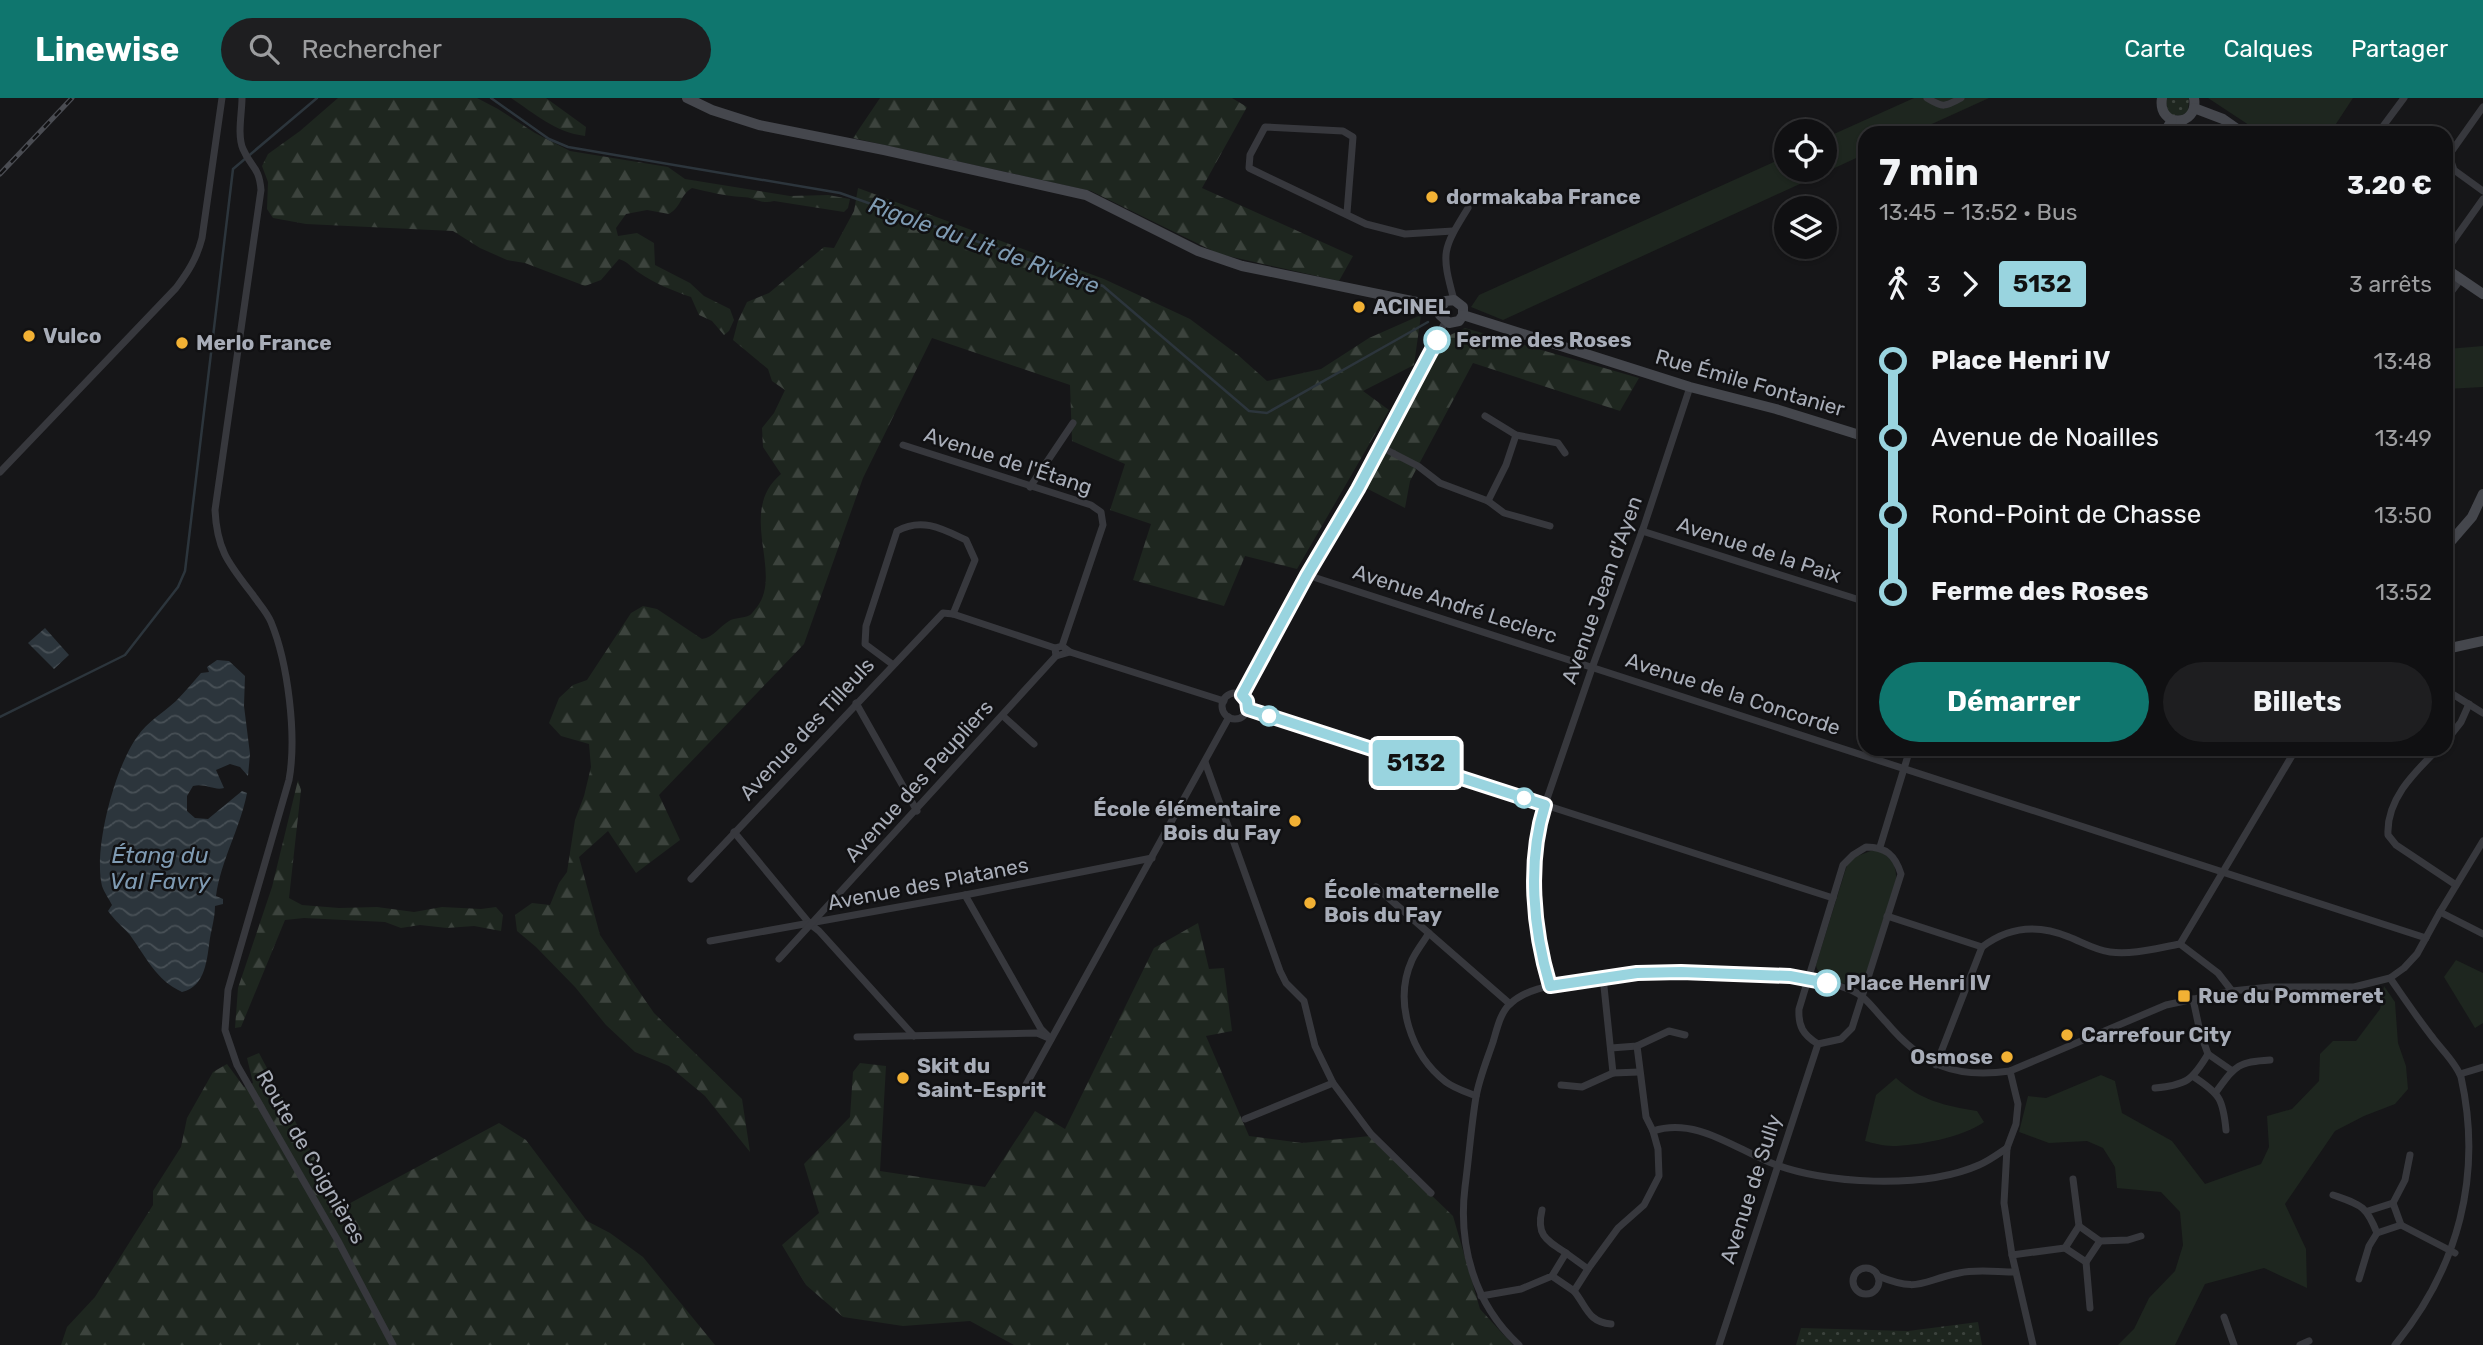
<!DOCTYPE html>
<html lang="fr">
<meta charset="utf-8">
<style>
body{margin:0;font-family:Rubik,sans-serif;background:#1e1e20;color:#f1f3f6;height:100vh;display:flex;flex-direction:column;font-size:26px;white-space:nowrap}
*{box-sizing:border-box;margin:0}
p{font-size:23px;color:#9c9d9f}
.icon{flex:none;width:38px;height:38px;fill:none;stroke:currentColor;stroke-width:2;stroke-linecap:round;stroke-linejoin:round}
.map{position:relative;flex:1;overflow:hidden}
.panel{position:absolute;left:1858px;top:28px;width:595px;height:630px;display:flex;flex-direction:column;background:#101012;border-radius:21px;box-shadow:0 2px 5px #0004,0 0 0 2px #303032}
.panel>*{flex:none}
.badge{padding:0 14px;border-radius:5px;font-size:24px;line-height:46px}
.fabs{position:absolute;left:1774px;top:21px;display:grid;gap:14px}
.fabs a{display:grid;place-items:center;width:63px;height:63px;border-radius:50%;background:#101012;box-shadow:0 2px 5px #0004,0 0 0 2px #303032;font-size:35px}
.map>.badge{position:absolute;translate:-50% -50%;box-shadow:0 0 0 4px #fff}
.legs{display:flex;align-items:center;gap:10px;height:77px;padding:0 21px;font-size:23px}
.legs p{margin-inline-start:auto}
.summary{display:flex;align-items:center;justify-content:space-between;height:119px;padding:0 21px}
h1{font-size:38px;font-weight:700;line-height:52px}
.primary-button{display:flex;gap:14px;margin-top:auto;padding:14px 21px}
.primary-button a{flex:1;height:80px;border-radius:42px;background:#0f766e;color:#fff;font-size:28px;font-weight:700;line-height:80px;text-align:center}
.primary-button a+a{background:#1e1e20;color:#f1f3f6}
ul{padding:0 21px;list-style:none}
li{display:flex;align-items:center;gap:24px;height:77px;font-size:26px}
li i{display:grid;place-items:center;width:10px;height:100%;margin:0 9px;background:currentColor}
li i::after{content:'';width:18px;height:18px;margin:-9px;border:5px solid;border-radius:50%;background:#101012}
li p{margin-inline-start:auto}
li:first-child i{background:linear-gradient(#0000 50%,currentColor 0)}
li:last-child i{background:linear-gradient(currentColor 50%,#0000 0)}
header{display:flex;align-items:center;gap:42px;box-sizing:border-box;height:98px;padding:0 35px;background:#0f766e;color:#fff}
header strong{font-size:33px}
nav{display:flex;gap:38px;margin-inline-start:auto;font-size:24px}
.search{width:490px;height:63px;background:#1e1e20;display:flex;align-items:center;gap:18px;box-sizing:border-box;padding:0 24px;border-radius:38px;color:#9c9d9f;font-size:26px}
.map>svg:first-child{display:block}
.grass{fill:url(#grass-dots)}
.forest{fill:url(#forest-firs)}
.green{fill:#1e261f}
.water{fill:url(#water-waves)}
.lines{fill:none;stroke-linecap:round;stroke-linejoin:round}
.stream{stroke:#2c353c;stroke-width:2.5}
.street{stroke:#37383d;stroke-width:7}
.secondary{stroke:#45474d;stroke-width:10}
.rail-casing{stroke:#4a4c52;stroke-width:5}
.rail{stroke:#111113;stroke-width:2.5;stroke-dasharray:8;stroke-linecap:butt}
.line-1-casing{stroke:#fff;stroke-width:16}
.line-1{stroke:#99d4df;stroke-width:10}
.poi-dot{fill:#f2b134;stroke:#111113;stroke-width:2.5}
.stop-1-dot{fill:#fff;stroke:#99d4df;stroke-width:3.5}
.labels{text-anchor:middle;stroke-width:5;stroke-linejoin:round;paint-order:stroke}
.poi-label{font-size:21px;font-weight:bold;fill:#a8adb8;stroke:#111113;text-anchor:start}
.stop-label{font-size:21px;font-weight:bold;fill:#a8adb8;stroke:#111113;text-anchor:start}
.street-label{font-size:21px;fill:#a8adb8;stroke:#111113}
.water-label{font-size:23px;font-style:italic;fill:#7f9bb3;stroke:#111113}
</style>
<header>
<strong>Linewise</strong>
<div class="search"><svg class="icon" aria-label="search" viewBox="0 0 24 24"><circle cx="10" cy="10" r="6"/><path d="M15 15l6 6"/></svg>Rechercher</div>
<nav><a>Carte</a><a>Calques</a><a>Partager</a></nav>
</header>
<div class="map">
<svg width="2483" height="1247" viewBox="0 0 2483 1247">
<defs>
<pattern id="grass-dots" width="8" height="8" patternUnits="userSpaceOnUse" patternTransform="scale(1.75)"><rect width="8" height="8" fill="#1e261f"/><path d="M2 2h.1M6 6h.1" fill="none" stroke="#3c433d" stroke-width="1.8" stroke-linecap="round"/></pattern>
<pattern id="forest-firs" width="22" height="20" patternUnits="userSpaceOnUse" patternTransform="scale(1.75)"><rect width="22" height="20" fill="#1e261f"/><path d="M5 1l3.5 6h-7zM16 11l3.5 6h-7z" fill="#3c433d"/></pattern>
<pattern id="water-waves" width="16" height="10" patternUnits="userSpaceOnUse" patternTransform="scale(1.75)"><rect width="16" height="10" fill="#2c353c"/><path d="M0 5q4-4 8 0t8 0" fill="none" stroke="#485056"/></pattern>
</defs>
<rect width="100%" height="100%" fill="#161618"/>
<!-- grass -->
<g class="grass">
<polygon points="2165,0 2189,0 2188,13 2181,18 2169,16"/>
<polygon points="1978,1224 1982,1247 1796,1247 1801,1230 1908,1233"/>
</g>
<!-- forest -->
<g class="forest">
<path d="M338,0H477L498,11L535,35L570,53L668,69L685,81L790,98L828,97L850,101L848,110L844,114L774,103C762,107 754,99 742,99C725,98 709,94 692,90C679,98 683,107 669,116L647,112L626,116L616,130L618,138L637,135L654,145L655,167L690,185L704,198L730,211L734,222L729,233L724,237L712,223L699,217L691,199C673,193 654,185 638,174C631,169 628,164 619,161L601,182L585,188L525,165L507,162L480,150L453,133L306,126L273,120L267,111L268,84L262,68L268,56L300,33Z"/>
<path d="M511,0H546L586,29L585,38C555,34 535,16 511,0Z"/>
<polygon points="880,0 1232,0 1247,9 1202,90 1353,158 1339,183 1219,156 1091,93 853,40"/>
<path d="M858,90L1104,181L1190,221L1238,257L1267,283L1321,271L1369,240L1421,217L1414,267L1363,293L1389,312L1297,471L1245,458L1224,508L1133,482L1151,426L1110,412L1125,366L1072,343L1070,287L932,240L863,380L804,546L659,697L680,742L636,775L608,733L579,759L600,837L654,915L742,1001L750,1054L705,998L669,968L635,954L606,927L575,889L536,849L517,833L515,817L532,805L550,807L559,785L567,774L575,722L584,698L591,669L589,646L561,638L549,625L559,600L573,587L587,582L631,515L643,508L657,511L702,541C714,539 719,529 729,523C735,519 743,521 750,517C751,517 755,511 757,509C784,474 736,414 781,376L763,349L762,330L774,315L785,292L772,283L768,271L733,242L738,223L747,204L769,195L824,149L834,150L854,113Z"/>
<polygon points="1465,230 1639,280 1620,313 1473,265 1410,383 1405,410 1364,389 1446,239"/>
<polygon points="298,682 301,692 289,800 302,807 339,810 377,809 414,814 442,809 481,811 496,809 503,817 501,833 474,828 447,830 420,827 401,830 385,824 304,820 285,822 241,929 235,930 238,890 272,789"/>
<polygon points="1198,825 1209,871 1224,870 1232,933 1206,938 1249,1038 1302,1045 1370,1038 1453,1118 1480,1211 1513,1247 1014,1247 970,1223 903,1228 843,1219 806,1187 782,1147 819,1115 804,1066 850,1019 853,974 860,965 886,968 880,1073 985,1089 1035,1013 1065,1031 1154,850"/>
<polygon points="259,955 341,1110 499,1025 526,1042 587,1123 610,1135 643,1159 715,1247 61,1247 67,1229 95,1199 153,1107 153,1093 181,1049 187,1020 213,974 227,966 244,989 253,985 247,960"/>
</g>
<!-- green -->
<g class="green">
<polygon points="1914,0 1989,0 1912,35 1866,35 1865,56 1503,222 1471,209 1479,197 1787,58 1787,72 1825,72 1825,40"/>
<polygon points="2208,0 2353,0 2330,35 2261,35"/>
<polygon points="2483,248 2483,289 2447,291 2447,251"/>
<path d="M1873,752C1889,755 1897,766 1896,782L1864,883C1853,891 1817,882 1816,867L1847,767L1855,759Z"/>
<polygon points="2456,862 2483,875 2483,925 2475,930 2444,879"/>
<polygon points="2384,888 2395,904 2398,945 2406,968 2408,991 2395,1006 2364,1018 2335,1033 2285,1106 2306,1151 2307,1190 2264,1170 2205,1186 2175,1247 2118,1247 2134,1231 2149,1200 2175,1173 2183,1147 2180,1114 2161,1094 2117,1090 2115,1069 2103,1050 2087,1043 2049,1045 2019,1034 2028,998 2046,1000 2101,977 2115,983 2122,1015 2172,1043 2205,1086 2261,1066 2269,1049 2267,1018 2292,1011 2319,983 2320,956 2333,943 2356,943 2380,911"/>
<path d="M1896,980C1920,1002 1945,1008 1977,1013L1984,1024C1964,1039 1917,1048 1892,1048C1883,1048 1873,1045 1865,1043L1876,997Z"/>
</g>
<!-- water -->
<g class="water">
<polygon points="45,530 69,557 54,571 28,545"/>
<path d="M217,562L229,563L245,578L244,608L250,656L248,678L240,669L230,666L216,672L224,690C214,693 206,685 193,688L187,698V713L195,720L208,721L242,693L247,695C240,731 221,762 216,798L223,801V806L215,808C215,819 212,829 210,840C207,860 206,889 182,894C156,882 146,859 130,837C123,829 115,823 108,813L112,807C109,801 104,794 102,788C93,751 115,669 137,639C148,623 163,615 176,603C185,594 193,584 201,575L209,574L207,569Z"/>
</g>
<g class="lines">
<!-- stream -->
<g class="stream">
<polyline points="491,0 549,41 568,49 840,95 1103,188 1249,313 1267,315 1428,224"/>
<polyline points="0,619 125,557 178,489 185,473 233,71 317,0"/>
</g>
<!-- street -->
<g class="street">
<path d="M242,0C242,15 237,37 243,51C251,70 259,68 261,92L215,412C217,453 229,466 253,497C259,506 267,514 271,524C288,565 297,638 289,682L228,892L225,932L237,967L338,1143L393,1247"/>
<path d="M1927,0C1943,10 1945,9 1961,0"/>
<polyline points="2483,9 2449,57 2454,72 2483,93"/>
<polyline points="2378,35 2404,0"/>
<polyline points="1347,115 1353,39 1343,33 1265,29 1250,57 1249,70 1366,126 1405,136 1453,133"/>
<polyline points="2446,153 2483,101"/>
<polyline points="2446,201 2461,181"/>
<path d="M1454,202C1441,154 1442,152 1468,110"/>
<polyline points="1485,318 1516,337 1558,345 1565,355"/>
<polyline points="903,347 1091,407 1101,414 1103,427 1062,548 1055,550 1056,558 1070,554 1062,548"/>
<polyline points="1381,349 1418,368 1440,385 1488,403 1504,415 1550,428"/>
<path d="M0,374L176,190C188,174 197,160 202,140L222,0"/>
<polyline points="1030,389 1073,325"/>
<polyline points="1488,403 1506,367 1516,337"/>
<polyline points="1642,433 1866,504"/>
<polyline points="1307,477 2426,840"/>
<polyline points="1070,554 1224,603"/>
<path d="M892,566L865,546L866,528L897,433C922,419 943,431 966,442L975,462L953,516"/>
<polyline points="2446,592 2483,615"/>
<circle cx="1235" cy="608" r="13"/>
<polyline points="1242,597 1307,477 1381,349 1445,224"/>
<polyline points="856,605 917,713"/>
<polyline points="1248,611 1833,800"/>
<polyline points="1003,618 1034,646"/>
<polyline points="2446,643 2461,624 2469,606"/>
<path d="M2438,651C2415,674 2386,701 2388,737L2396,747L2456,787"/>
<polyline points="1205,664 1280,873 1286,885 1304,903 1315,948 1333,985 1371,1036 1431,1095"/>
<polyline points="734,734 810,826 819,833 914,938"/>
<path d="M1866,749C1886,749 1895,757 1901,776L1852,930L1841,941L1818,946C1803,937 1798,928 1799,911L1843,767L1853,757Z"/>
<polyline points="1880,749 1910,651"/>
<polyline points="691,781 943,515 953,516 1055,550"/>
<polyline points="1376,789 1510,906"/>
<polyline points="965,797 1041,931 1048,938"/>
<polyline points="2440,814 2483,836"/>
<polyline points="1887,818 1982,849"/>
<path d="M1429,835C1424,843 1416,853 1412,862C1393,904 1411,957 1446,984C1454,990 1466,994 1476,998"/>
<polyline points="710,843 965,797 1152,760"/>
<polyline points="2180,846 2296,651"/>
<polyline points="779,861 1056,558"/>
<polyline points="1603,879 1613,975"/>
<path d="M2390,880C2404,900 2418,921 2433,940C2442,952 2456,965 2461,979C2483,1078 2458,1170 2395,1247"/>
<polyline points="1550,888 1540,848 1536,816 1534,781 1540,721 1592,570 1644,428 1690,289"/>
<polyline points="2193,901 2200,934 2208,956 2231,972"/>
<polyline points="857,939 1037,935 1051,941"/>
<polyline points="1611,950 1637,948 1669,933 1685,937"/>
<path d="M1936,967L1982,849C2008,829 2038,826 2069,839C2082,844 2095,852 2110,854C2133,857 2157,850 2180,846L2218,875L2232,893"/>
<polyline points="2010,973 2018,1006 2016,1026 2007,1050 2004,1105 2012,1157 2033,1247"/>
<polyline points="2460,976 2483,969"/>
<path d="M2194,979C2220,996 2223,1001 2226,1032"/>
<polyline points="1561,987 1582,989 1613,975 1639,974"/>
<path d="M2155,990C2186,987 2192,983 2208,956"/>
<polyline points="1022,994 1229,619"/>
<path d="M2216,994C2236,967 2237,964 2270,962"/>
<polyline points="1245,1021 1333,985"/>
<path d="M1653,1033C1694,1019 1733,1049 1769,1064C1823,1087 1925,1091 1979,1067C1989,1063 1998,1056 2007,1050"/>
<polyline points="2073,1081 2079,1128 2065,1150 2086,1164 2100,1143"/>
<path d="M2333,1097C2361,1107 2366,1107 2377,1135L2401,1127L2393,1105L2368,1113"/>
<polyline points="2393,1105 2405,1082 2410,1057"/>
<path d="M1542,1112C1536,1137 1546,1142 1566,1155"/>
<polyline points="2401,1127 2455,1155"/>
<polyline points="2079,1128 2100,1143 2128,1142 2141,1138"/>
<polyline points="2012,1157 2065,1150"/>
<polyline points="2086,1164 2090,1210"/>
<circle cx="1866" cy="1183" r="13"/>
<polyline points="1552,1178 1574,1193 1588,1171"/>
<path d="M1878,1178C1920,1195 1920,1183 1959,1175C1976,1171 1997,1174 2015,1174"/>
<polyline points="2359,1181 2369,1148 2377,1135"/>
<path d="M1574,1193C1587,1209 1588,1224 1611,1226"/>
<polyline points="1481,1198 1521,1191 1552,1178 1566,1155 1588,1171 1618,1130 1644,1107 1659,1078 1658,1051 1653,1033 1646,1019 1637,948"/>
<polyline points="2224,1219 2234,1247"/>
<path d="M1519,1247C1474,1206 1458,1147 1465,1089C1469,1059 1471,1029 1476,999C1479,981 1487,962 1493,944C1497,931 1500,915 1510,906C1528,889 1556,887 1579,883C1635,874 1686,874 1742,876C1779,878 1816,879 1851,892C1866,898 1875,913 1886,924C1922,967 1954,981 2010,973L2166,907L2232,893L2270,889H2354L2390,880L2404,870L2417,856L2440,814L2483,743"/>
<polyline points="1719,1247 1818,946"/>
<polyline points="2300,1247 2309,1243"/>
</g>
<!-- secondary -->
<g class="secondary">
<polyline points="687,0 712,12 759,27 884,52 1086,97 1198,153 1242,168 1441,209"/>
<path d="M2162,0C2157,30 2199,30 2194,0"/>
<polyline points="2194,10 2223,21 2243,35"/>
<polyline points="2164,35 2172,22"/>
<polyline points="2446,171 2483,196"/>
<polyline points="1441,209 1440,217 1449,225 1459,223 1463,217"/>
<polyline points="1441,209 1446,203 1454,202 1463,209 1463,217"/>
<polyline points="1463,217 1690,289 1776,311 1866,339"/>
<polyline points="2446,449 2472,419 2483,396"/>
<polyline points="2446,551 2483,543"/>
</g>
<defs>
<polyline id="rail" points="0,76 72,0"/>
</defs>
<!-- rail casing -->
<use href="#rail" class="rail-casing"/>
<!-- rail -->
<use href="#rail" class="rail"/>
</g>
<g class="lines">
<defs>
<path id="line-1" d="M1437,242L1358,391L1307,477L1242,597L1247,603L1248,611L1545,707C1527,764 1533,831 1550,888L1637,875L1681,874L1790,878L1827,885"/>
</defs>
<!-- line-1 casing -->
<use href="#line-1" class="line-1-casing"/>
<!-- line-1 -->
<use href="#line-1" class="line-1"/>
</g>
<!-- markers -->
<g class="poi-dot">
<circle cx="1432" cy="99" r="7"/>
<circle cx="1359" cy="209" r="7"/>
<circle cx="29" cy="238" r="7"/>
<circle cx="182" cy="245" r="7"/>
<circle cx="1295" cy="723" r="7"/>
<circle cx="1310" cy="805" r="7"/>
<rect x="2177" y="891" width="14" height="14" rx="3.5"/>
<circle cx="2067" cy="937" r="7"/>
<circle cx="2007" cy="959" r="7"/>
<circle cx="903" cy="980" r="7"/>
</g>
<g class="stop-1-dot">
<circle cx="1437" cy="242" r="12"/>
<circle cx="1269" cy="618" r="9"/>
<circle cx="1524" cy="700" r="9"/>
<circle cx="1827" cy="885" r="12"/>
</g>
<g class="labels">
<!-- poi labels -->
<g class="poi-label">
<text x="1446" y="106">dormakaba France</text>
<text x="1373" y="216">ACINEL</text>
<text x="43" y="245">Vulco</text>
<text x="196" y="252">Merlo France</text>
<text x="1281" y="718" text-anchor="end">École élémentaire<tspan x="1281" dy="24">Bois du Fay</tspan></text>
<text x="1324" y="800">École maternelle<tspan x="1324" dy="24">Bois du Fay</tspan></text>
<text x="2198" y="905">Rue du Pommeret</text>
<text x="2081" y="944">Carrefour City</text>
<text x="1993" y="966" text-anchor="end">Osmose</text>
<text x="917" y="975">Skit du<tspan x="917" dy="24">Saint-Esprit</tspan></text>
</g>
<!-- stop labels -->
<g class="stop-label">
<text x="1456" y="249">Ferme des Roses</text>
<text x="1846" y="892">Place Henri IV</text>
</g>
<!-- street labels -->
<g class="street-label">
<text transform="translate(1750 285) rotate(16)" y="7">Rue Émile Fontanier</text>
<text transform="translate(1008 363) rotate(18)" y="7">Avenue de l'Étang</text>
<text transform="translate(1759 452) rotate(18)" y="7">Avenue de la Paix</text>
<text transform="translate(1602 492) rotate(-70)" y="7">Avenue Jean d'Ayen</text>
<text transform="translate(1455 506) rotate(18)" y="7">Avenue André Leclerc</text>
<text transform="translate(1733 596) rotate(18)" y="7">Avenue de la Concorde</text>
<text transform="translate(807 631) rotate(-47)" y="7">Avenue des Tilleuls</text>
<text transform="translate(919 683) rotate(-48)" y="7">Avenue des Peupliers</text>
<text transform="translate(928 786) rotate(-11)" y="7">Avenue des Platanes</text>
<text transform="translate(311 1059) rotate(60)" y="7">Route de Coignières</text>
<text transform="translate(1751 1091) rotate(-72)" y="7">Avenue de Sully</text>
</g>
<!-- water labels -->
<g class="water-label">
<text transform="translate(984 147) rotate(20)" y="8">Rigole du Lit de Rivière</text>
<text x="160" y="765">Étang du<tspan x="160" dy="26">Val Favry</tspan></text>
</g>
</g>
</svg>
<div class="fabs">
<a><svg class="icon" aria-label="locate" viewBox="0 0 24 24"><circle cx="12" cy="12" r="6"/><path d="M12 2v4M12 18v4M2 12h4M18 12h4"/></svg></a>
<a><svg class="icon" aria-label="layers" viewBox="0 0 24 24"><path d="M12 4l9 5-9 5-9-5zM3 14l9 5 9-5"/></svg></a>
</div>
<b class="badge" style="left:1416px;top:665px;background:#99d4df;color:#111">5132</b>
<section class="panel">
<div class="summary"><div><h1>7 min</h1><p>13:45 – 13:52 · Bus</p></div><b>3.20 €</b></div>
<div class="legs"><svg class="icon" aria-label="walk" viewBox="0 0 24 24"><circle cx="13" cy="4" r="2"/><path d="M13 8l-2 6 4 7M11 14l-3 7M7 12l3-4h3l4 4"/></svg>3<svg class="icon" aria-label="forward" viewBox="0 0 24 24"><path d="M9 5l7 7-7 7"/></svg><b class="badge" style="background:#99d4df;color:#111">5132</b><p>3 arrêts</p></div>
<ul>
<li><i style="color:#99d4df"></i><b>Place Henri IV</b><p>13:48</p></li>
<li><i style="color:#99d4df"></i><span>Avenue de Noailles</span><p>13:49</p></li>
<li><i style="color:#99d4df"></i><span>Rond-Point de Chasse</span><p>13:50</p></li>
<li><i style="color:#99d4df"></i><b>Ferme des Roses</b><p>13:52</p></li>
</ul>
<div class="primary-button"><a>Démarrer</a><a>Billets</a></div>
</section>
</div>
